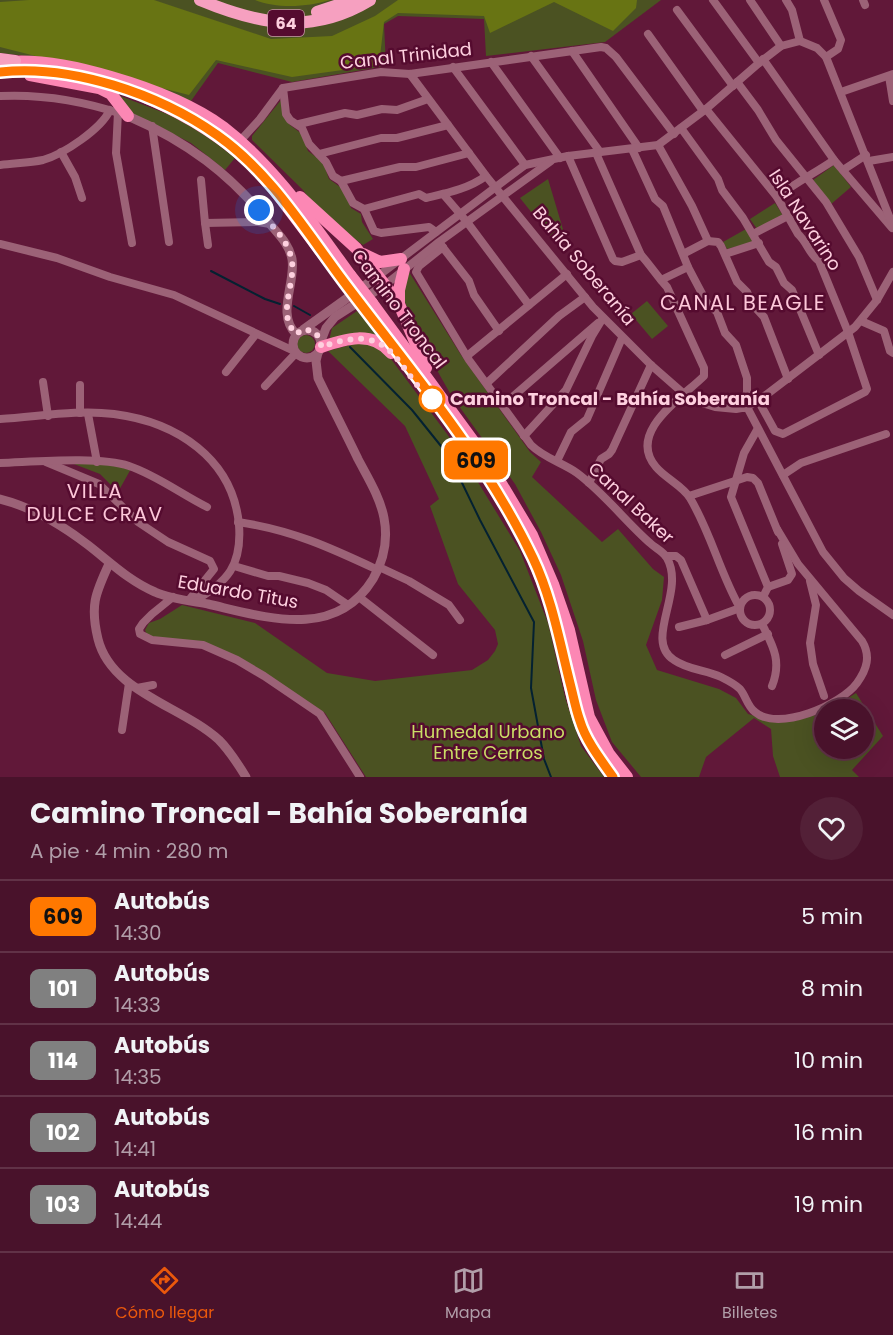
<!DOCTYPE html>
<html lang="es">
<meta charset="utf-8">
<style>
body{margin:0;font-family:Poppins,sans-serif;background:#532037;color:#f1f3f6;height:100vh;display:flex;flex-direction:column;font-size:22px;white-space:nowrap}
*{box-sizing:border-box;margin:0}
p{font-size:20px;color:#b19ea9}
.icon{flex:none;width:33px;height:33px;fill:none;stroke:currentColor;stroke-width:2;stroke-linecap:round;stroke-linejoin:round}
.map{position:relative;height:777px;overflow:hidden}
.panel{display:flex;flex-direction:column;background:#49122b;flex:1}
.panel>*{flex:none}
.badge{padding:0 12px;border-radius:9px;font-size:21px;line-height:39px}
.tools{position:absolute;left:814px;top:699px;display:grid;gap:12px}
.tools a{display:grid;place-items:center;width:60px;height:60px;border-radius:50%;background:#49122b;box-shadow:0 6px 24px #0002,0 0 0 2px #613247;font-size:30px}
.you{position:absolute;width:30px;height:30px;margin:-15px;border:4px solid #fff;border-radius:50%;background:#1a73e8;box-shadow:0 0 0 9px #1a73e833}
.map>.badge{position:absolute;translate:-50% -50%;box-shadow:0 0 0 3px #fff}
.round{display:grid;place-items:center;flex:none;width:63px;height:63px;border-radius:32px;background:#532037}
.head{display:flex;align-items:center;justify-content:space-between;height:102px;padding:0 30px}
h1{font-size:28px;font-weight:700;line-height:45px}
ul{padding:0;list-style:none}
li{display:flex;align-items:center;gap:18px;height:72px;padding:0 30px;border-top:2px solid #613247}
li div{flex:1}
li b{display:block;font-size:22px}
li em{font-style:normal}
li .badge{min-width:66px;font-weight:700;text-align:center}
.dock{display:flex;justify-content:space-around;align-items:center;height:84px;border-top:2px solid #613247;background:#49122b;font-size:16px;color:#b19ea9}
.dock a{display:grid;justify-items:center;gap:3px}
.dock .active{color:#ea580c}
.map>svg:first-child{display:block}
.green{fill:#4b5222}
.forest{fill:#687413}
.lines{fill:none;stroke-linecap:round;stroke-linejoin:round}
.stream{stroke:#042131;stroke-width:2}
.minor{stroke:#9c6277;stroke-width:8}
.tertiary{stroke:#9c6277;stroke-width:9}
.primary{stroke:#fc87b4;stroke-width:12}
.trunk{stroke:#f6a0c0;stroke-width:12}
.primary-bridge{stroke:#fc87b4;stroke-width:12}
.line-casing{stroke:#fff;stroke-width:14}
.line{stroke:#ff7800;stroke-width:9}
.walk{stroke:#fed0df;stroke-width:6;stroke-dasharray:0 10.8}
.stop-dot{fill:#fff;stroke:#ff7800;stroke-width:3}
.labels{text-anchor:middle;stroke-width:5;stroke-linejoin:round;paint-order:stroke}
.shield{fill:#550b2f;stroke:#cb95aa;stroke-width:1.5}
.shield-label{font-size:16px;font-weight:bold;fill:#fed0df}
.street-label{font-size:18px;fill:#fed0df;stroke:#550b2f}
.stop-label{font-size:18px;font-weight:bold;fill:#fed0df;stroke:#550b2f;text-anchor:start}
.park-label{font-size:18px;fill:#cadc66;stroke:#550b2f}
.neighbourhood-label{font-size:20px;letter-spacing:1.5px;fill:#fdc7d9;stroke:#550b2f}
.quarter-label{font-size:21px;letter-spacing:1.5px;fill:#fdc7d9;stroke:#550b2f}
</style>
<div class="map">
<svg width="893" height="777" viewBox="0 0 893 777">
<rect width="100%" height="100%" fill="#611839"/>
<!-- green -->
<g class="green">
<polygon points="0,0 661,0 605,42 486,56 484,19 398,16 384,24 386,66 292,82 218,63 191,101 36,57 0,53"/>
<polygon points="115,94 191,123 235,158 225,170 191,143 131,113"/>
<polygon points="281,100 290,125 302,134 308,151 323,162 329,179 343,189 351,208 361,214 362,222 373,239 363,245 332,222 315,206 303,190 252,140 252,136"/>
<polygon points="834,165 851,187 830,205 813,180"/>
<polygon points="548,179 565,236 556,243 520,198"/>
<polygon points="775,203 784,217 757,229 750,219"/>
<polygon points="746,229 754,242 727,249 723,242"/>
<polygon points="409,272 461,355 530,452 541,462 532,477 602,542 618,529 653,569 664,577 662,600 646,645 657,670 719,689 736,698 748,714 773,721 825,714 825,748 864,748 864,710 831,709 856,693 883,736 852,770 859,777 780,777 773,756 771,729 754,718 706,757 699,777 641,777 612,742 596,700 583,641 561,575 541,532 515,484 451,395 425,349 402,295"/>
<polygon points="647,301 668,326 652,339 631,314"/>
<polygon points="357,311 380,339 329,341 332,328"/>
<circle cx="306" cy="344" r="9"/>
<polygon points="357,343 373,345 385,351 456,446 520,551 548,623 565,697 581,746 604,777 366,777 325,713 265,673 200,642 162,639 147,635 145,630 149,623 160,619 182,605 255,623 327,673 375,681 472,670 488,660 495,651 498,644 495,630 458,584 430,506 439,499 405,426 328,351"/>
<polygon points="66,461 132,467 118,492 100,474"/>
</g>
<!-- forest -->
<g class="forest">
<polygon points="29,0 154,0 271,39 332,36 375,16 398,0 637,0 636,8 613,31 554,2 490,33 484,16 398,13 384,22 379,65 292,77 216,60 189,95 0,47 0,2"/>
<path d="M255,0H330C308,7 277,9 255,0Z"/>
</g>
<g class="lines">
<!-- stream -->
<g class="stream">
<polyline points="211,271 265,299 280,304"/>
<polyline points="294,306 310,315"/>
<polyline points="350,347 412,410 449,456 480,520 534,622 531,688 544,759 551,777"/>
</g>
<!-- minor -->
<g class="minor">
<polyline points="713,0 759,63"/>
<polyline points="750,0 781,46"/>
<polyline points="786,0 792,10 800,41"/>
<polyline points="824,0 841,40 838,49 826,57"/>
<polyline points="863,0 865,5"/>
<polyline points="677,10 733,86"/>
<polyline points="648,34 703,111"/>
<polyline points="572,51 639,148"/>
<polyline points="531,56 600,152"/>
<polyline points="763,59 834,160 892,228"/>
<polyline points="491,62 560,158"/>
<polyline points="453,67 525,165"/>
<polyline points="410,74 486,176 593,307 651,365 683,393 702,403 715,407 736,409 747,407 766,395 855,327 877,300 893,272"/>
<polyline points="889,76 893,101"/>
<polyline points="737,82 758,110 776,140 826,202 859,257 877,300"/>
<polyline points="283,88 286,114 290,120 302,128 309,144 326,162 333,176 341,181 353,203 364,209 374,231 381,233 429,227 436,232"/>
<polyline points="841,92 893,74"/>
<path d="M0,96C42,94 83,101 122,114"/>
<path d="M706,109L777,197L798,234C807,242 809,254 819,261L848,332L867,389L865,392L783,434L775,431L758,400"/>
<polyline points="118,112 116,153 132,243"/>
<polyline points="299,124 345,113 357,115 382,109 397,110 428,99"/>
<polyline points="152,126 169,242"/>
<polyline points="681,128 718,179 722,190 743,218 769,262 776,267 784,283 792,290 819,355"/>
<polyline points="240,141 260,119 283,88 381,72 410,74 601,47 606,48 616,57 674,134"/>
<polyline points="658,145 692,206 708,241 718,242 721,246 737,282 747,292 753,305 764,317 788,379"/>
<polyline points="632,149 655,199 663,206 688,267 707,303 717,312 725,333 736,345 747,378 747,392 743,408"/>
<polyline points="61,152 75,177 82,198"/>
<path d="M596,153L641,255C650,265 657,276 667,287L704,368V376C683,397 626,432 656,467C665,478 683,486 690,498C711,533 720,573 740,608L707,620L679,627"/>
<polyline points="319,154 381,138 397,138 448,125"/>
<polyline points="568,156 613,259 615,261 622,262 641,255"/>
<polyline points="869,161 893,157"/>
<path d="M0,165C14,163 29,163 43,160C64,154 101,129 110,110"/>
<polyline points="843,170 866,155"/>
<polyline points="201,180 205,223 258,222 270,224"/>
<polyline points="341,181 400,167 416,167 469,153"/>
<polyline points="443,194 467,222 529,305"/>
<path d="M777,197C795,183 815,173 834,160"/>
<path d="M364,209L419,194L426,198C447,193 468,189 486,176"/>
<polyline points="205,223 208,245"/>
<polyline points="753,234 788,216"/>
<polyline points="0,244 57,258 110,277 174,295 294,351"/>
<polyline points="441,245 469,281 474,295 499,331"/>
<path d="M443,247L419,266L416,272L469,360L531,445C544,458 563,463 577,473C604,493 625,521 650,543C655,548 663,551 667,558C686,592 643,640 674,660C688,670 706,670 721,677C727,680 736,685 740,689C746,696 747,706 755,712C778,732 841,705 857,683C867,669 871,656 862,641L798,564L777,529"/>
<polyline points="683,254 708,241"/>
<polyline points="725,254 759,243"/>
<polyline points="378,276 525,165 568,156 658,145 706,109 759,63 781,46 800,41 817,48 826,57 893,226"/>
<polyline points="661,280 688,267"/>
<polyline points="385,285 439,242 551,161"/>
<polyline points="861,321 884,331 890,351 893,353"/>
<polyline points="467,356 567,274"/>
<polyline points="226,372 256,334"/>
<polyline points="43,382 48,416"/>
<polyline points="487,383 559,316 585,297"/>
<polyline points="80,385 80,413"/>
<polyline points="265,386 296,353"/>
<polyline points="503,405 598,323"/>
<polyline points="747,407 823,552 844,578 859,591 893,615"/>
<polyline points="88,414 97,462"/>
<path d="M0,419C37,417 77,409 114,414C176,422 233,458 239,525C242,565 228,582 194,601"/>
<polyline points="757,430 744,453 731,497 768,587 763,597"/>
<polyline points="524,436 566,390 592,336 603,318"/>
<polyline points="557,461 571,432 587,419 622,338"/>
<polyline points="46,462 99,484 138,522 168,542 210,561 214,569 189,600"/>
<path d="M0,463C33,462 99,456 129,466C156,475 181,494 207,507"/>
<polyline points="783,475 801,463 886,434"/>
<polyline points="589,483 601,459 609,454 612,450 651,365"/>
<polyline points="689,496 747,477 753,478 758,483 778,532"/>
<path d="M238,522C292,530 329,547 378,570"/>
<polyline points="666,556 676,556 681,560 707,620"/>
<polyline points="234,566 268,576 279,576 308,583 326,590 348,605"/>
<polyline points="379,567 409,581 449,605 460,620"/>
<polyline points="810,581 816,605 810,643 813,664 824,696"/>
<polyline points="768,587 788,580 792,574 782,544"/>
<circle cx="755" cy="610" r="15"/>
<polyline points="173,597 152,614 143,623 139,629 140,634 152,640 203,645 237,660 264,676 320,714 360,777"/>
<polyline points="359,597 433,655"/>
<path d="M762,624C773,646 782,661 772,686"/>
<polyline points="725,655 768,634"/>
<polyline points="137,688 153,685"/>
<polyline points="122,730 129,683"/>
</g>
<!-- tertiary -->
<g class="tertiary">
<path d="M128,116C186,141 231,174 270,224C279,235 289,244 292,259C296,283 276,314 296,334"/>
<polyline points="304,329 378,276"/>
<circle cx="307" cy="344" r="14"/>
<polyline points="321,341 326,328 335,317 385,285"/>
<path d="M0,499C32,507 62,525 88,545C110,562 129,581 155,592C170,599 191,601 208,604C265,617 335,641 373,579C384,560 388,539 384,518C380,497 368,478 358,459C345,432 331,405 318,378L316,361L318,353"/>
<path d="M109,564C95,594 90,606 98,639C111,692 182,706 219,740C230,751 238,764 246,777"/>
</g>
<!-- primary -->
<g class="primary">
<path d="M7,62C41,59 78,67 111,77C149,88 190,103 223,127C275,167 312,223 350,275"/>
<polyline points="0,72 29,70 41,71"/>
<polyline points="30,75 99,88 111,94 128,116"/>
<path d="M147,98C189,116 225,138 257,170"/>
<polyline points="269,183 344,282"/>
<polyline points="300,197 356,248 388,289 399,304 426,368"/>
<polyline points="363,254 380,262 401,259"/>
<polyline points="372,303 487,460 532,535 553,584 569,630 589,717 609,754 627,777"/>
<polyline points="399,304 399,290 404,269"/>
<path d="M364,307C422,385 495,471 534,561C545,586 554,615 561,643C567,669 570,697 580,723C587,742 601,760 613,777"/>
<path d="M321,347C345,339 372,330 391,353"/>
</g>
<!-- trunk -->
<g class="trunk">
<path d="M200,0C260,25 312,35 370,0"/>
<polyline points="317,12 353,0"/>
<polyline points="0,59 15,61"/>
</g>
<!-- primary-bridge -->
<g class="primary-bridge">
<polyline points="350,275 372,303"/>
<polyline points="344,282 364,307"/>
</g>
</g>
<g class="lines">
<defs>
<path id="line" d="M0,72C71,64 159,94 217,135C271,173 305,230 344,282C411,371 485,457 533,558C552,598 560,644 571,687C574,699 576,710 580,721C586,741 601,760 613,777"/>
</defs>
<!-- line casing -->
<use href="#line" class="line-casing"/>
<!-- line -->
<use href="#line" class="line"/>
<!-- walk -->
<path class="walk" d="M259,210C270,224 287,239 291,257C298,281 275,313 296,334L304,329L315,332L321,341V347C389,323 390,355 430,401L432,399"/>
</g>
<!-- markers -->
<circle class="stop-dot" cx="432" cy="399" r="12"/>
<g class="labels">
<!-- shield labels -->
<rect class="shield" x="268" y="10" width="36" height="26" rx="4.5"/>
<g class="shield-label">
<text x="286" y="29">64</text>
</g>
<!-- street labels -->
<g class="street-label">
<text transform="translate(406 56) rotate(-6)" y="6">Canal Trinidad</text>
<text transform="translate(805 220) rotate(57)" y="6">Isla Navarino</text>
<text transform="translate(584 266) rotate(50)" y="6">Bahía Soberanía</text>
<text transform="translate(399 309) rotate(53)" y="6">Camino Troncal</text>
<text transform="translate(631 503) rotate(43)" y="6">Canal Baker</text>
<text transform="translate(238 592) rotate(10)" y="6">Eduardo Titus</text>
</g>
<!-- stop labels -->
<g class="stop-label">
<text x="450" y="405">Camino Troncal - Bahía Soberanía</text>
</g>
<!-- park labels -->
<g class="park-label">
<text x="488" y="738">Humedal Urbano<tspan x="488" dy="21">Entre Cerros</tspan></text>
</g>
<!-- neighbourhood labels -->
<g class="neighbourhood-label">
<text x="95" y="498">VILLA<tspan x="95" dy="23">DULCE CRAV</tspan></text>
</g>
<!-- quarter labels -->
<g class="quarter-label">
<text x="743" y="310">CANAL BEAGLE</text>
</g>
</g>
</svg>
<div class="tools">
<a><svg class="icon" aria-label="layers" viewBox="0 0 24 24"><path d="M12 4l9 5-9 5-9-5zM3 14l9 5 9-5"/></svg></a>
</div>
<div class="you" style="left:259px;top:210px"></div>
<b class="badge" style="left:476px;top:460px;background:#ff7800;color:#111">609</b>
</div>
<section class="panel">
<div class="head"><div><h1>Camino Troncal - Bahía Soberanía</h1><p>A pie · 4 min · 280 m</p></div><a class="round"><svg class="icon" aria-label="heart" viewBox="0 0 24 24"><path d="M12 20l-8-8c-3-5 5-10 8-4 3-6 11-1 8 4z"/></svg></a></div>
<ul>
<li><span class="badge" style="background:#ff7800;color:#111">609</span><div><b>Autobús</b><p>14:30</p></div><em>5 min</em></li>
<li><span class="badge" style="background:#808080;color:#fff">101</span><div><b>Autobús</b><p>14:33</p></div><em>8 min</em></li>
<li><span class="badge" style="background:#808080;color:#fff">114</span><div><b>Autobús</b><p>14:35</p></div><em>10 min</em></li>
<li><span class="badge" style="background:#808080;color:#fff">102</span><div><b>Autobús</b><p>14:41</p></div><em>16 min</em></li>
<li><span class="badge" style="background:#808080;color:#fff">103</span><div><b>Autobús</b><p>14:44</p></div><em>19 min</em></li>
</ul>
</section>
<nav class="dock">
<a class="active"><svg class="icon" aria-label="directions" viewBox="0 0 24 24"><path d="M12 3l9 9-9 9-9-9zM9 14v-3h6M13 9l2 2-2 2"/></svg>Cómo llegar</a>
<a><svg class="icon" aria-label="map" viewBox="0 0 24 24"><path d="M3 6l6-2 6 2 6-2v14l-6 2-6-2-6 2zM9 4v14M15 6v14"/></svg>Mapa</a>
<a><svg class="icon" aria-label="tickets" viewBox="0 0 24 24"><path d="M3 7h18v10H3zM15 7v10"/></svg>Billetes</a>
</nav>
